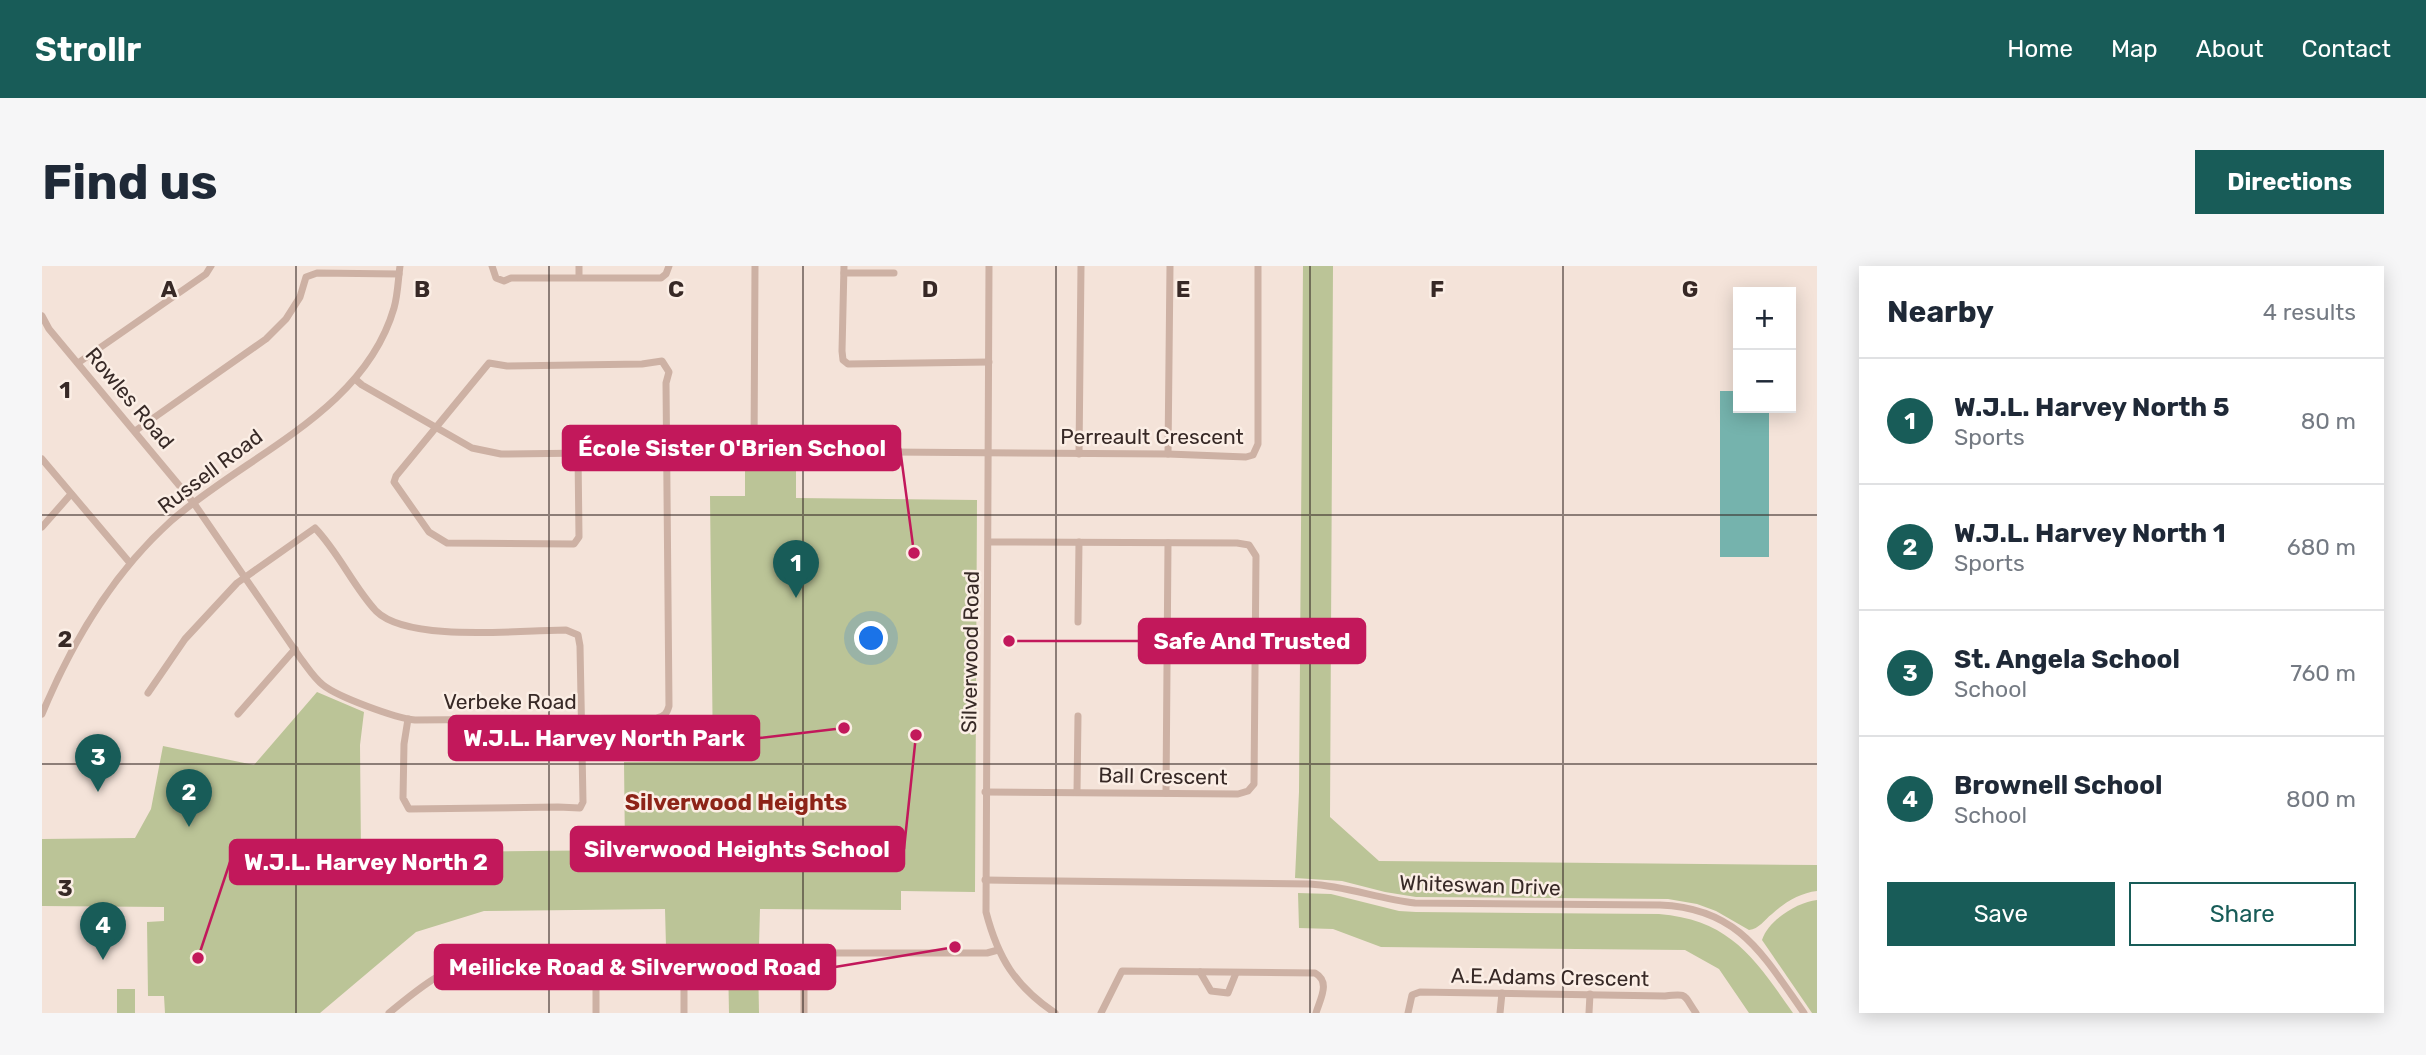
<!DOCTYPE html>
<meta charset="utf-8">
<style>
body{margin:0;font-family:Rubik,sans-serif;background:#f6f6f7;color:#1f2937}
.controls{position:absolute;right:21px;top:21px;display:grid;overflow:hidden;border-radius:0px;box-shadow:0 4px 18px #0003}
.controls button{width:63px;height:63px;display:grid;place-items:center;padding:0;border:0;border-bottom:2px solid #e0e1e3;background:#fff;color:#1f2937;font:35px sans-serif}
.you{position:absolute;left:830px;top:373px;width:24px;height:24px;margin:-18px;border:5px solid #fff;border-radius:50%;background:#1a73e8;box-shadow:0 0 0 10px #1a73e833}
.badge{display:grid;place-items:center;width:46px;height:46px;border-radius:50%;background:#185c58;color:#fff;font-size:23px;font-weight:700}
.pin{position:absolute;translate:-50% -58px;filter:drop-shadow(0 2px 4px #0008)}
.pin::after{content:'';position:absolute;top:37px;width:24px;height:21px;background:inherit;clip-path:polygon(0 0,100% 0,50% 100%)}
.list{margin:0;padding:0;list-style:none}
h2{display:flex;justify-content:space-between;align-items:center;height:91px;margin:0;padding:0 28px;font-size:30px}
h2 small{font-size:23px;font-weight:400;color:#747a83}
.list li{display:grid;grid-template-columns:46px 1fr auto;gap:21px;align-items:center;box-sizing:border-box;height:126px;padding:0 28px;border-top:2px solid #e0e1e3}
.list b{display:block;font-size:26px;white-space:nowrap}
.list p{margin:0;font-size:23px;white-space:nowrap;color:#747a83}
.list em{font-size:23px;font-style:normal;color:#747a83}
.actions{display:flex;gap:14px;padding:21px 28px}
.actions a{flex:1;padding:16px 0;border:2px solid #185c58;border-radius:0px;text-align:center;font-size:24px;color:#185c58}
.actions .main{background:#185c58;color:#fff}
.map{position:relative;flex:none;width:1775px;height:747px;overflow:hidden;border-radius:0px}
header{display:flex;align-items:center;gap:42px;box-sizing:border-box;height:98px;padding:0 35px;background:#185c58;color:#fff}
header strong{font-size:33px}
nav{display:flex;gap:38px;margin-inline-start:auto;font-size:24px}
.intro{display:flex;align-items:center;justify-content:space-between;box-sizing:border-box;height:168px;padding:0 42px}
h1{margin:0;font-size:49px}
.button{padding:18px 32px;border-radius:0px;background:#185c58;color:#fff;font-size:24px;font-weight:700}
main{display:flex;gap:42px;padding:0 42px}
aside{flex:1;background:#fff;border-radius:0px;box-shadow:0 4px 18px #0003}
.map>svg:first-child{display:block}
</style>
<header>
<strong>Strollr</strong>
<nav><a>Home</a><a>Map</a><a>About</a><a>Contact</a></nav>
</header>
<div class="intro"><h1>Find us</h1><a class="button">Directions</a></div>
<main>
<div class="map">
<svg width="1775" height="747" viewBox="0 0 1775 747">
<rect width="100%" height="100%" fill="#f4e3d9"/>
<g fill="#bbc497">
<path d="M1261,0H1291L1288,551L1337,595L1775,599V625C1758,627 1743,636 1730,648C1722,654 1717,663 1707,664L1674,645L1655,638L1626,633L1374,631L1343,626L1300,615L1253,612L1257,526Z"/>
<polygon points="703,194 754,194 754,232 935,234 933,626 859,625 859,644 718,643 717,679 624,680 623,643 442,645 374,666 278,747 123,747 122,730 106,730 105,656 122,655 122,641 0,640 0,573 93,572 109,543 121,480 212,499 275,426 322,446 318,479 319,587 583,584 582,496 671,495 668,230 703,230"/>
<path d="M1256,627L1289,628L1357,645L1374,646L1617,648C1689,654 1713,693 1751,747H1707L1677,703L1643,684L1339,681L1291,663L1257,662Z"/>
<path d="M1775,634V747H1770L1720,674C1726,654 1756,636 1775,634Z"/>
<polygon points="716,694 717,747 687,747 686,695"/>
<rect x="75" y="723" width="18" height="24"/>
</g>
<polygon fill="#75b3ad" points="1678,125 1696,125 1696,142 1727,142 1727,291 1678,291"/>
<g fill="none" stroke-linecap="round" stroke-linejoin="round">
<g stroke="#cdb1a4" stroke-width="7">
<polyline points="450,0 454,12 462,15 469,12 619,12 624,8 627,0"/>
<polyline points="537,0 537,11"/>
<polyline points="802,0 800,85 801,94 806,98 947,96"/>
<path d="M947,0L944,646C956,692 973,720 1013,747"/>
<polyline points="802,7 852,7"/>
<path d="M0,50L7,63L151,236L259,393C266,402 272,412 281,419C296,431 353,452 373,454L615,452C623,450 625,447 627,440L624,117L627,106L620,95L600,98L465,100L447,97L354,210L352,216L387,266L405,277L532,278L537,271L536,187"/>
<polyline points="36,97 164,8 169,0"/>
<polyline points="313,113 320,119 430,182 459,188 704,185 1126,188 1204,191 1211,189 1216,178 1216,0"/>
<polyline points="93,165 224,73 244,53 258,31 264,11 275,7 357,8"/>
<polyline points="712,185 713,0"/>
<polyline points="1037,188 1039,0"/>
<polyline points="1126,188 1128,0"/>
<polyline points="0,193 88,297"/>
<polyline points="0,261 29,228"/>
<polyline points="1036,356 1037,276"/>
<path d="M106,427L143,373L195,317L273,262C297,287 311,320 334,345C366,377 480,364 524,364L536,369L538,380L541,536L538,542L516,541L367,543L361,532L362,478L366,453"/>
<path d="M0,448C30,376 70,308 129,255C204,189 322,146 352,42C356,28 356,14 358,0"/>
<polyline points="196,448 253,383"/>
<polyline points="943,526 1196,528 1206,525 1212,518 1214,290 1207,279 1195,277 947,276"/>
<polyline points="1035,526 1036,450"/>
<polyline points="1124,527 1126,277"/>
<path d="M943,614L1268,618C1304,620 1337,633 1373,637L1618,639C1697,642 1721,689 1762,747"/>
<polyline points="762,687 762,747"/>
<polyline points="554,689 554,747"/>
<polyline points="1158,706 1169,725 1186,727 1194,707"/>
<path d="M347,747C383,717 404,700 452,690L762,687H945L956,684"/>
<polyline points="642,747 642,688"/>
<path d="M1059,747L1080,705L1273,707C1289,716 1278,733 1274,747"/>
<path d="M1366,747L1370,729L1378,726L1623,730C1647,727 1641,729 1654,747"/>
<polyline points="1458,747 1460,727"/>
<polyline points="1547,747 1548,728"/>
</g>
</g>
<path fill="none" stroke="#372926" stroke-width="2" stroke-opacity="0.55" d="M254,0V747M507,0V747M761,0V747M1014,0V747M1268,0V747M1521,0V747M0,249H1775M0,498H1775"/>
<g text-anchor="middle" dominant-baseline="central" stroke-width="5" stroke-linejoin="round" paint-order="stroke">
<g font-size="21" fill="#372926" stroke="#fbeee5">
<text transform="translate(88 132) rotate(50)">Rowles Road</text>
<text x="1110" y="170">Perreault Crescent</text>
<text transform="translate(168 205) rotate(-37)">Russell Road</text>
<text transform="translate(928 386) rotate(-89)">Silverwood Road</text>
<text x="468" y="435">Verbeke Road</text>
<text transform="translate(1121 510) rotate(1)">Ball Crescent</text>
<text transform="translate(1438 619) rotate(2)">Whiteswan Drive</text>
<text transform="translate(1508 711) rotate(1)">A.E.Adams Crescent</text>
</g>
<g font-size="23" font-weight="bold" fill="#8d2418" stroke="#fbeee5">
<text x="694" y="536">Silverwood Heights</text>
</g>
</g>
<g font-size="23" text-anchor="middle" font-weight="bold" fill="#372926" stroke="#fbeee5" stroke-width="5" stroke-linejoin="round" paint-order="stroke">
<text x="127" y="31">A</text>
<text x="380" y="31">B</text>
<text x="634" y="31">C</text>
<text x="888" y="31">D</text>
<text x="1141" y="31">E</text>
<text x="1395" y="31">F</text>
<text x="1648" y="31">G</text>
<text x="23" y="132">1</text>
<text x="23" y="381">2</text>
<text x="23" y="630">3</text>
</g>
<path fill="none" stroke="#c2185b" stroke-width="2.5" d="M872 287L858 182M967 375L1097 375M802 462L717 472M874 469L862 583M156 692L188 596M913 681L793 701"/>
<g fill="#c2185b" stroke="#fbeee5" stroke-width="2.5">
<circle cx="872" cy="287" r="7"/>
<circle cx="967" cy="375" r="7"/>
<circle cx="802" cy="462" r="7"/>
<circle cx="874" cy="469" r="7"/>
<circle cx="156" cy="692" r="7"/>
<circle cx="913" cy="681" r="7"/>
</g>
<g fill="#c2185b" stroke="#c2185b" stroke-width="2.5">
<rect x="521" y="160" width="337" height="44" rx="7"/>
<rect x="1097" y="353" width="226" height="44" rx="7"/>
<rect x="407" y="450" width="310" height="44" rx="7"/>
<rect x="529" y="561" width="333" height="44" rx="7"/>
<rect x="188" y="574" width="272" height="44" rx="7"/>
<rect x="393" y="679" width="400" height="44" rx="7"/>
</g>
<g font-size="23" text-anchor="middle" font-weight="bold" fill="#fff">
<text x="690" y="190">École Sister O'Brien School</text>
<text x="1210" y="383">Safe And Trusted</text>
<text x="562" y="480">W.J.L. Harvey North Park</text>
<text x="695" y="591">Silverwood Heights School</text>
<text x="324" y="604">W.J.L. Harvey North 2</text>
<text x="593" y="709">Meilicke Road &amp; Silverwood Road</text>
</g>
</svg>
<div class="controls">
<button>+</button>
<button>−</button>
</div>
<div class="you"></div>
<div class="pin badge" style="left:754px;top:332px">1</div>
<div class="pin badge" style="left:147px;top:561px">2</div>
<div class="pin badge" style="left:56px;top:526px">3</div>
<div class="pin badge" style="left:61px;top:694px">4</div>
</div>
<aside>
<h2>Nearby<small>4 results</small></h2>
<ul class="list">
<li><span class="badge">1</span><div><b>W.J.L. Harvey North 5</b><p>Sports</p></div><em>80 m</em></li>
<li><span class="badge">2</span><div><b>W.J.L. Harvey North 1</b><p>Sports</p></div><em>680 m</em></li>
<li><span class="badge">3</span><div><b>St. Angela School</b><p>School</p></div><em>760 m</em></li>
<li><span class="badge">4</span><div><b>Brownell School</b><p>School</p></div><em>800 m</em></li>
</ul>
<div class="actions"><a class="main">Save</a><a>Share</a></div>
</aside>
</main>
